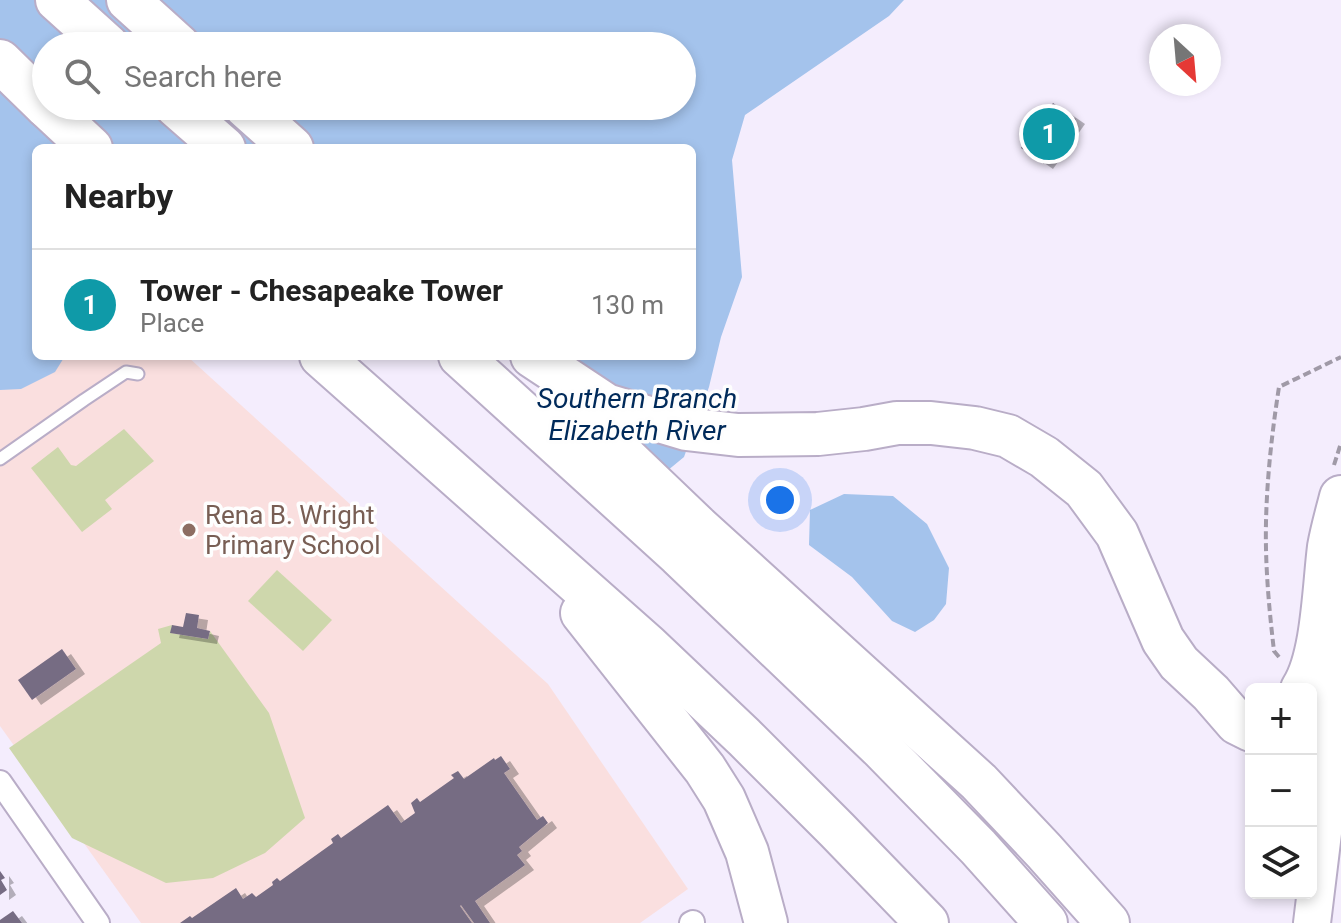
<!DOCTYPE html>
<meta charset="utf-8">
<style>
body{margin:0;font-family:Roboto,sans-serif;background:#f6f6f6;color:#222}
.controls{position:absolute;right:24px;bottom:24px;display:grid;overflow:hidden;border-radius:12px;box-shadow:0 4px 12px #0003}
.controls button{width:72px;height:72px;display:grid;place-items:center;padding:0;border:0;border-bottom:2px solid #e0e0e0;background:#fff;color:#222;font:40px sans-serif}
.compass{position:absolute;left:1149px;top:24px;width:72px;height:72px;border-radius:50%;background:#fff;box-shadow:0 4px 12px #0003;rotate:154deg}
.you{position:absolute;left:780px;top:500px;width:28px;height:28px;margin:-20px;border:6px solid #fff;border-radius:50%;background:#1a73e8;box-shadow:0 0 0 12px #1a73e833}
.badge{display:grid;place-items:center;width:52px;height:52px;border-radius:50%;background:#347c82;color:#fff;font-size:26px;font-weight:700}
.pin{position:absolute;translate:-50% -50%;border:4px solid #fff;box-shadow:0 2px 8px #0006}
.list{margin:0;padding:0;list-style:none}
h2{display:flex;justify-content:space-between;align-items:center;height:104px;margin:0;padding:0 32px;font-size:34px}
h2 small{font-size:26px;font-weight:400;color:#767676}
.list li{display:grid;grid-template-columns:52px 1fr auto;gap:24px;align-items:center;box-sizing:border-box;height:112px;padding:0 32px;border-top:2px solid #e0e0e0}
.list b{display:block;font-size:30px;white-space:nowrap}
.list p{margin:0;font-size:26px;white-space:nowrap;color:#767676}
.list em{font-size:26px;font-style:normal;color:#767676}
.icon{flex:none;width:44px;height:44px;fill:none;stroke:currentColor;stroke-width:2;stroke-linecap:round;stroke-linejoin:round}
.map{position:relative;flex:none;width:1341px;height:923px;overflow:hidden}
.search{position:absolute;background:#fff;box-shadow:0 4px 12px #0003;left:32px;top:32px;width:664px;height:88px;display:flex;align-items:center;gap:20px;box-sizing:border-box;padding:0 28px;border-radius:44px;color:#767676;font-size:30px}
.panel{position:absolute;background:#fff;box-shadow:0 4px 12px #0003;left:32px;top:144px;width:664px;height:216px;border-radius:12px}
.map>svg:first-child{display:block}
</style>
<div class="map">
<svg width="1341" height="923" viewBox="0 0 1341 923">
<defs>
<filter id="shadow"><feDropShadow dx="9" dy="5" stdDeviation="0" flood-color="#0004"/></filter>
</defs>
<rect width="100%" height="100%" fill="#f4edfd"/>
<polygon fill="#fadfdf" points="38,356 187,356 548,684 688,889 640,923 141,923 0,726 0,375"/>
<g fill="#ced7ac">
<polygon points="124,429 154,461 105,500 112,509 82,532 31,468 58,447 71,465 76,466"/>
<polygon points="277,570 332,620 303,651 248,601"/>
<polygon points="172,625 171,633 208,639 210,631 269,713 305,818 265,853 213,878 166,883 72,838 9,748 161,643 158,629"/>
</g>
<g fill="#a4c3ec" fill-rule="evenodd">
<path d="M0,0H904L889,16L745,115L732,160L742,277L721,337L709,387L684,457L633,499L566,356H692V148H36V356H65L55,372L21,389L0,390ZM46,46H682V106H46Z"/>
<polygon points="844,494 893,496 927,524 949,568 946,604 934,620 915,632 892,621 852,577 809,545 810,510"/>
</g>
<g fill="#766c83" filter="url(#shadow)">
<polygon points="1053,103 1076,119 1044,164 1021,148"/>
<polygon points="186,613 199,615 197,628 210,631 208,639 170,633 172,625 183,627"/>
<polygon points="62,649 76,669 32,700 18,680"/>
<polygon points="501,756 510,769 504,773 537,820 543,816 548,823 519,847 522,851 517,855 525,865 475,901 490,923 474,923 461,905 460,906 472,923 180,923 190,916 192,918 236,888 243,899 252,893 256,897 273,885 272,882 277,878 280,881 333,843 331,839 338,834 341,838 388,805 401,823 415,813 411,803 417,798 420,802 454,778 451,775 458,771 464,779 494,758 495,760"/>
<polygon points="0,871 5,878 1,880 7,890 0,895"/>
<polygon points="13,911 22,923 0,923 0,920"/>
</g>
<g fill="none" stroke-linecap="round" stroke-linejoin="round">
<g stroke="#b9adc7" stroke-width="15">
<polyline id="service" points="0,459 84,400 126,372 138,374"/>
</g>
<g stroke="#b9adc7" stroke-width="26">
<g id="minor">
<polyline points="0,782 98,923"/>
<polyline points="691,923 693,922"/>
</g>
</g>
<g stroke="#b9adc7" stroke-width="40">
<polyline id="primary" points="1312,923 1327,800 1338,615"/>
</g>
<g stroke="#b9adc7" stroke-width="46">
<g id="motorway">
<polyline points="57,0 108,46"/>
<polyline points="128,0 179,46"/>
<polyline points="0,61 46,106"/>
<polyline points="46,106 91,148"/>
<polyline points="176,106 224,148"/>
<polyline points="245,106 292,148"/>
<polyline points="321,356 648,646 744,737 837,830 927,923"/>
<polyline points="460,356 679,555 880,747 978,847 1046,923"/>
<polyline points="532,356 606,405 686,429 738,435 818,434 864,429 897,423 931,423 975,428 1008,436 1044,457 1084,489 1117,534 1163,640 1179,663 1211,693 1237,723 1251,730"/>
<polyline points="560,395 698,527 979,782 1044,851 1108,923"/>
<polyline points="582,613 705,769 724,799 747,852 766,923"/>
<path d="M1302,689C1323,657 1324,586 1329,547C1332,530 1337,513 1341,497"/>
<polyline points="1311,751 1329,754"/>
</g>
</g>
<g stroke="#a09aa7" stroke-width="4" stroke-dasharray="8 4" stroke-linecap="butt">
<polyline points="1334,465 1341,443"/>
<path d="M1279,657L1274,651C1269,608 1265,565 1266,522C1267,477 1272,432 1279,387L1341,357"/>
</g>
<use href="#service" stroke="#fff" stroke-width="11"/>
<use href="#minor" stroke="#fff" stroke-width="22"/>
<use href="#primary" stroke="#fff" stroke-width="36"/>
<use href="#motorway" stroke="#fff" stroke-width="42"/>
</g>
<circle fill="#8d6e63" stroke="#fefefe" stroke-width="3" cx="189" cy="530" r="8"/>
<g text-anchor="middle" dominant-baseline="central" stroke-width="7" stroke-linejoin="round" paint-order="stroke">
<g font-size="26" fill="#785e54" stroke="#fefefe" text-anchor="start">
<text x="205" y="515">Rena B. Wright<tspan x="205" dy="30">Primary School</tspan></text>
</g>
<g font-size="28" font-style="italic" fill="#002a5a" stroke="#fefefe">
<text x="637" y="398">Southern Branch<tspan x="637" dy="32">Elizabeth River</tspan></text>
</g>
</g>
</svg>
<div class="controls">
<button>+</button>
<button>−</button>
<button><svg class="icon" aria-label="layers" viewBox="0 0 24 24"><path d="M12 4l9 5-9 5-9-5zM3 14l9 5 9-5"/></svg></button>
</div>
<svg class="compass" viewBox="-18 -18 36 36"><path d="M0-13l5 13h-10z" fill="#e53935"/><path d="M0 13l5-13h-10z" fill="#767676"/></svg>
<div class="you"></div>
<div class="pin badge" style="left:1049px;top:134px;background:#0f9aa8">1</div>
<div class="search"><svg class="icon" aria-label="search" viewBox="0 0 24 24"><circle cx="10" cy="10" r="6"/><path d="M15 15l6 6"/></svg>Search here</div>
<section class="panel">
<h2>Nearby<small></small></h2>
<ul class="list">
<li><span class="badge" style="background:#0f9aa8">1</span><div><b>Tower - Chesapeake Tower</b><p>Place</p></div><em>130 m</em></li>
</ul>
</section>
</div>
